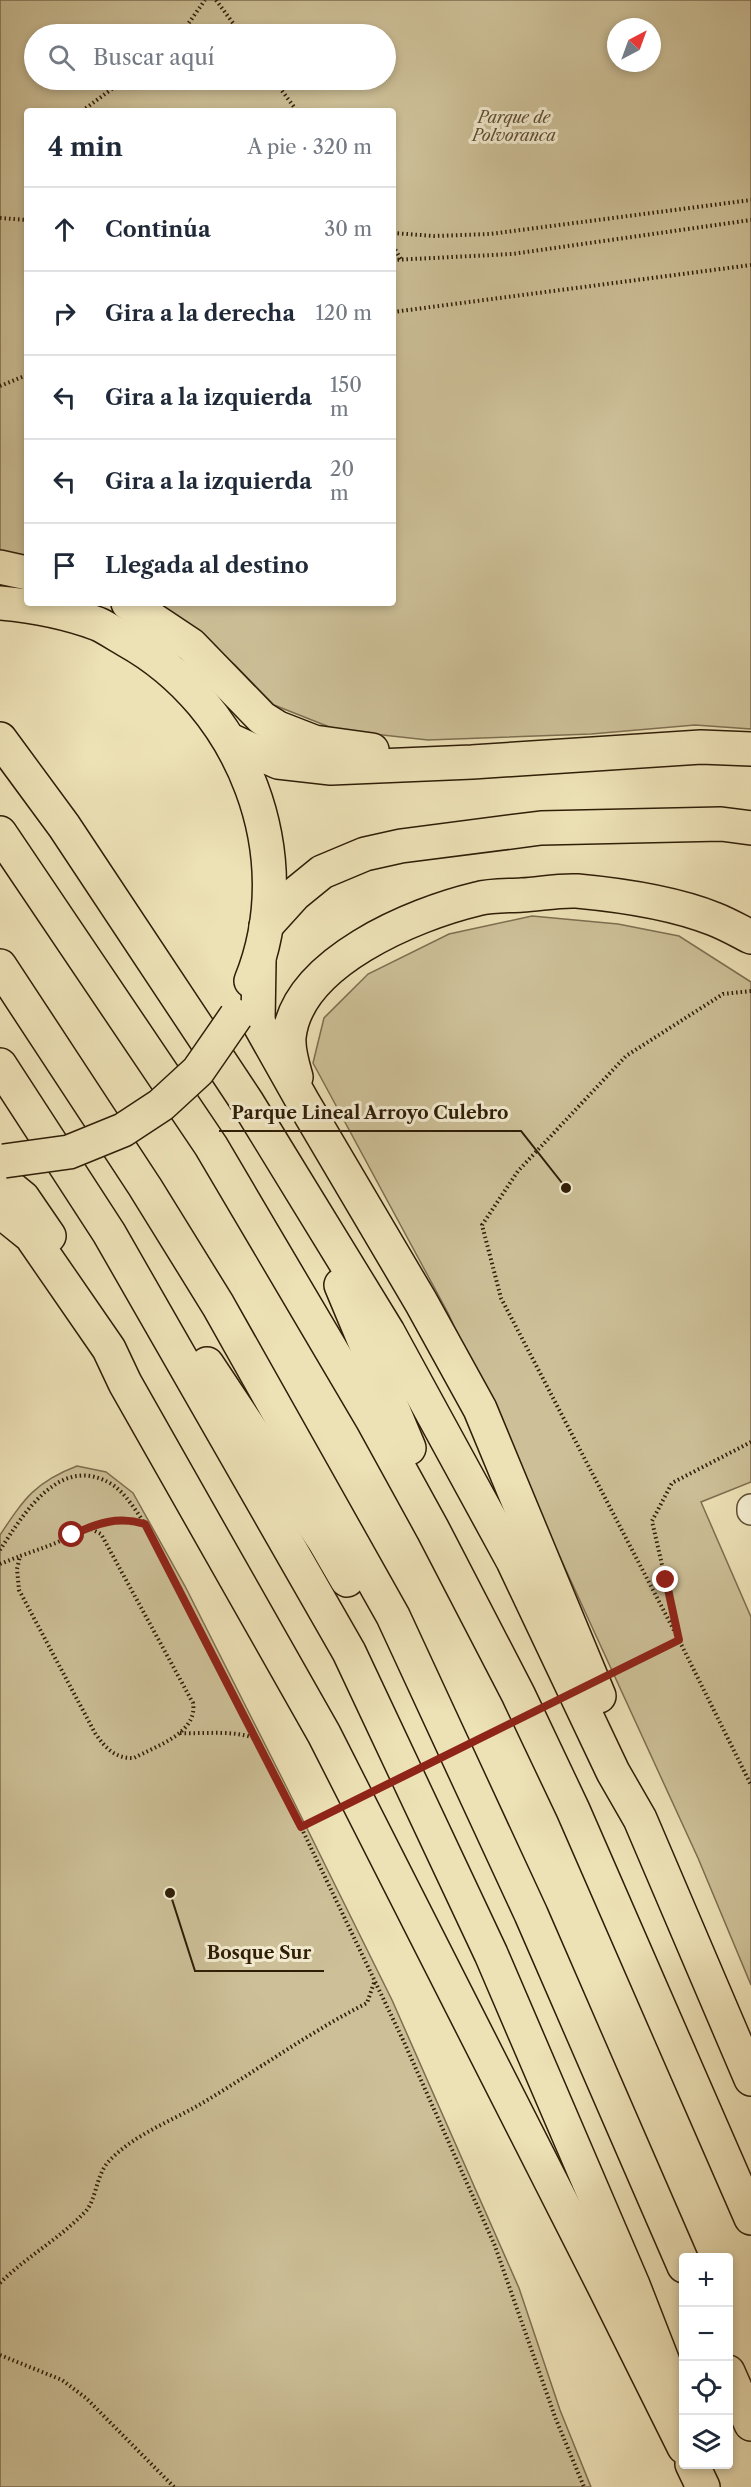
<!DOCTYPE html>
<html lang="es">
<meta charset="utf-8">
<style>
body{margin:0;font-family:"Libre Caslon Text",serif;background:#f6f6f7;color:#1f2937}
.controls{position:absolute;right:18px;bottom:18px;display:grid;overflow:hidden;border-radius:6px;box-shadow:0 3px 9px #0003}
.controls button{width:54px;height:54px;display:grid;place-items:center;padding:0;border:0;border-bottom:2px solid #e0e1e3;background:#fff;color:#1f2937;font:30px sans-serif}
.compass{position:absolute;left:607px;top:18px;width:54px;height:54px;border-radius:50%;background:#fff;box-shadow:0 3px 9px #0003;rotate:41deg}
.stop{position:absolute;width:18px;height:18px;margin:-14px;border:4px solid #8f2418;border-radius:50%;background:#fff}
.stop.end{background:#8f2418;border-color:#fff;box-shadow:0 2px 6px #0008}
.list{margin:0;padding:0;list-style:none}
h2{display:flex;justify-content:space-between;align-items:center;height:78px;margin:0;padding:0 24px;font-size:26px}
h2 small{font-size:20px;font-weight:400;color:#747a83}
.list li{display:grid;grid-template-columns:39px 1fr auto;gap:18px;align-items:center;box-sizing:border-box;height:84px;padding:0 24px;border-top:2px solid #e0e1e3}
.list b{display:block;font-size:22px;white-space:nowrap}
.list em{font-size:20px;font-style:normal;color:#747a83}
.icon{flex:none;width:33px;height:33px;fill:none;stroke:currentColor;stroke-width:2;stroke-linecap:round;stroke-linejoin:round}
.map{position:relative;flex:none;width:751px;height:2487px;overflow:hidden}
.search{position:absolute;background:#fff;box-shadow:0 3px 9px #0003;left:24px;top:24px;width:372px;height:66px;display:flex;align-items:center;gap:15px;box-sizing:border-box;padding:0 21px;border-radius:33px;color:#747a83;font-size:22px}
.panel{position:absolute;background:#fff;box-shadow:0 3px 9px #0003;left:24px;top:108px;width:372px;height:498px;border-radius:6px}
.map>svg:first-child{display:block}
</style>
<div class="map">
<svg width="751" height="2487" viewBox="0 0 751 2487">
<rect width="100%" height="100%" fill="#ede1b6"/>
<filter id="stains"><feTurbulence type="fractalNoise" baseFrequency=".00333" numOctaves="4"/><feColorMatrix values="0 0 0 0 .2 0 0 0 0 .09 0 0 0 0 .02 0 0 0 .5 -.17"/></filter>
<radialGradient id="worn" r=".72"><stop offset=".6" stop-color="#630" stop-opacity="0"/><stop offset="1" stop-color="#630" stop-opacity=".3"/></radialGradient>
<g fill="#cdc098" stroke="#7e6e50" stroke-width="1.5" fill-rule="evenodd">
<path d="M0,0H751V729L695,725L591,734L428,740L337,730L274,705L235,665L179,617L156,603H393V111H27V556L0,551ZM616,27H652V63H616ZM34,34H386V80H34Z"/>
<polygon points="532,916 618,924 679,936 751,982 751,1482 701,1502 751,1617 751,1985 698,1858 448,1313 313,1063 324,1018 368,974 449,934"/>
<path d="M77,1466L106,1472L133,1493L186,1588L286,1786L392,2000L519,2288L560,2410L591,2487H0V1535C24,1499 35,1482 77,1466Z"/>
</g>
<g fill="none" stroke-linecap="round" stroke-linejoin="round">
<g stroke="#5e4e33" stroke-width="30">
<polyline id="minor" points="751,1508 751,1511"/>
</g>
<g stroke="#2f1d07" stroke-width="36">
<g id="highway">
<polyline points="0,567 27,573"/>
<path d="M0,603C34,606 66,612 98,624C107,628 117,635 126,640C243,705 302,855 251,981"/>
<polyline points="128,603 191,645 262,718 278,728 314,742 372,750"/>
<polyline points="0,739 64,826 247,1102 388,1332 513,1561 613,1772 640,1819 751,2079"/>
<polyline points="230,740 278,762 331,768 472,762 701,747 751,749"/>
<polyline points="0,833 211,1146 372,1419 433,1530 518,1694 573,1810 751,2218"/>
<polyline points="266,926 295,894 322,872 365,854 401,846 541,828 721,824 751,828"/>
<polyline points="259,962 258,1022 303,1102 421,1302 480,1409 599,1696"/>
<polyline points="0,966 145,1187 218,1305 393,1616 531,1914 684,2266"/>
<polyline points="0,1065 109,1233 349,1652 491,1954 633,2285 684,2416"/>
<path d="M296,1077C292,1063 288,1051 289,1037C297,962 414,914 477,899C491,895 508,896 522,895C540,894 559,890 577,891C620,895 674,903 714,919C727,924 739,931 751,937"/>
<polyline points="0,1179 23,1198 49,1236"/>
<polyline points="0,1211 31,1236 109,1349 125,1383 324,1734 606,2290 684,2447"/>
<polyline points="341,1285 409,1448"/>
<polyline points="207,1364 325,1542 347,1580"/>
<polyline points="728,2372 751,2424"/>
<polyline points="692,2464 703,2487"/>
</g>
</g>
<g stroke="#2f1d07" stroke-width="4" stroke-dasharray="1.5 3" stroke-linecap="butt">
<polyline points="216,0 241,34"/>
<polyline points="181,34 205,0"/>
<polyline points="274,80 297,111"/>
<polyline points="82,111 124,80"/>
<polyline points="0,218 27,220"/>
<polyline points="393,233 434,236 490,234 751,200"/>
<polyline points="393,246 402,261"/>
<polyline points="393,260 512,254 751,220"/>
<polyline points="393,312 751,265"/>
<polyline points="0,386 27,375"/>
<polyline points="751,991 723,994 626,1056 518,1171 482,1225 501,1298 679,1640 751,1785"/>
<path d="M87,1527L101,1534L193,1703C198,1733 156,1746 134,1758C116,1759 105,1748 95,1733L19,1590L17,1569L20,1556C34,1551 47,1547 60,1541C89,1527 112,1515 145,1524"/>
<path d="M0,1550C24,1513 61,1452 113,1485C126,1494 136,1511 145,1524L301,1827L404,2042L495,2246L555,2417L584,2487"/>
<polyline points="0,1564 20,1556"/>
<polyline points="678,1635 652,1521 672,1483 751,1442"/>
<path d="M180,1733C206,1734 231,1730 255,1738"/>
<path d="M0,2283C26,2257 59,2239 84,2213C97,2201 95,2175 110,2160C134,2135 169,2122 199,2105C255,2072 308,2033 367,2003L375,1980"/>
<polyline points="0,2355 62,2380 86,2398 174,2487"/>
</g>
<use href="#minor" stroke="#f3ecd0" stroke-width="27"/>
<use href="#highway" stroke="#ede1b6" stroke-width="33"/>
<g stroke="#2f1d07" stroke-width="36" stroke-linecap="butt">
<polyline id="highway-bridge" points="4,1161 69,1152 123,1130 161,1105 198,1071 236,1016"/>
</g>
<polyline stroke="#2f1d07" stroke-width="4" stroke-dasharray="1.5 3" stroke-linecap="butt" points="301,1827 679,1640"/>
<use href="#highway-bridge" stroke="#ede1b6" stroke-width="33"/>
</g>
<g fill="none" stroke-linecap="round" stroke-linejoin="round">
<path stroke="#8f2418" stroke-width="8" d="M72,1535C97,1523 118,1516 145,1524L301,1827L679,1640L666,1580"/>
</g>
<g text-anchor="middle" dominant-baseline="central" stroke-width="6" stroke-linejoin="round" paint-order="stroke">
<g font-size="16" font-style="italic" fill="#5e4e32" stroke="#f3ecd0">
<text x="514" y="117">Parque de<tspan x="514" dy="18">Polvoranca</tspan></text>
</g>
</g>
<path fill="none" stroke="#2f1d07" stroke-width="2" d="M566 1188L521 1131H219M170 1893L195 1971H324"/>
<g fill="#2f1d07" stroke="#f3ecd0" stroke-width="2">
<circle cx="566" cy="1188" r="6"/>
<circle cx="170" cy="1893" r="6"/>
</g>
<g font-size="18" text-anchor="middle" font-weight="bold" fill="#2f1d07" stroke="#f3ecd0" stroke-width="6" stroke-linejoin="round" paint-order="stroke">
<text x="370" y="1119">Parque Lineal Arroyo Culebro</text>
<text x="259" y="1959">Bosque Sur</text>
</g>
<rect width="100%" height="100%" filter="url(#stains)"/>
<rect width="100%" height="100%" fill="url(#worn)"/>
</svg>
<div class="controls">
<button>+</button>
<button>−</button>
<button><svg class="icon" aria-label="locate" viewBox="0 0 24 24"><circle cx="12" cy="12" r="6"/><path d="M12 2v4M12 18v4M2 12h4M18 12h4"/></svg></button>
<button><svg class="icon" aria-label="layers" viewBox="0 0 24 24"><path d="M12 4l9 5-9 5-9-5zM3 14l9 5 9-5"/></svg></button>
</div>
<svg class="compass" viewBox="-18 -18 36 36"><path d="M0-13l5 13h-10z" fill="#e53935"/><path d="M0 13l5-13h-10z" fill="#747a83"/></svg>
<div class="stop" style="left:72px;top:1535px"></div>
<div class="stop end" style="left:666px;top:1580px"></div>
<div class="search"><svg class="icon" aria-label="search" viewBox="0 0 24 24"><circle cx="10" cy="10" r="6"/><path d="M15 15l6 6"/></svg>Buscar aquí</div>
<section class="panel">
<h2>4 min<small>A pie · 320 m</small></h2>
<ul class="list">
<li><svg class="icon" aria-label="ahead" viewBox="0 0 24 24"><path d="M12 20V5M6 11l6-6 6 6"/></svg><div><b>Continúa</b></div><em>30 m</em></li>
<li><svg class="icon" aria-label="right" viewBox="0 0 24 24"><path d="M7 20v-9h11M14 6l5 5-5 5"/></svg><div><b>Gira a la derecha</b></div><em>120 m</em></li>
<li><svg class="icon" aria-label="left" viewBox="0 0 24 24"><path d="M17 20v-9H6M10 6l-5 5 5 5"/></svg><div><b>Gira a la izquierda</b></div><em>150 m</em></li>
<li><svg class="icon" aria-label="left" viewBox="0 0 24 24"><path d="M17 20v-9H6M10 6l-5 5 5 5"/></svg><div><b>Gira a la izquierda</b></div><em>20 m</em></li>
<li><svg class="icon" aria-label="arrive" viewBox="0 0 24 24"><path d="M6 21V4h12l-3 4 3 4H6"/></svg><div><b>Llegada al destino</b></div></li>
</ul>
</section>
</div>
